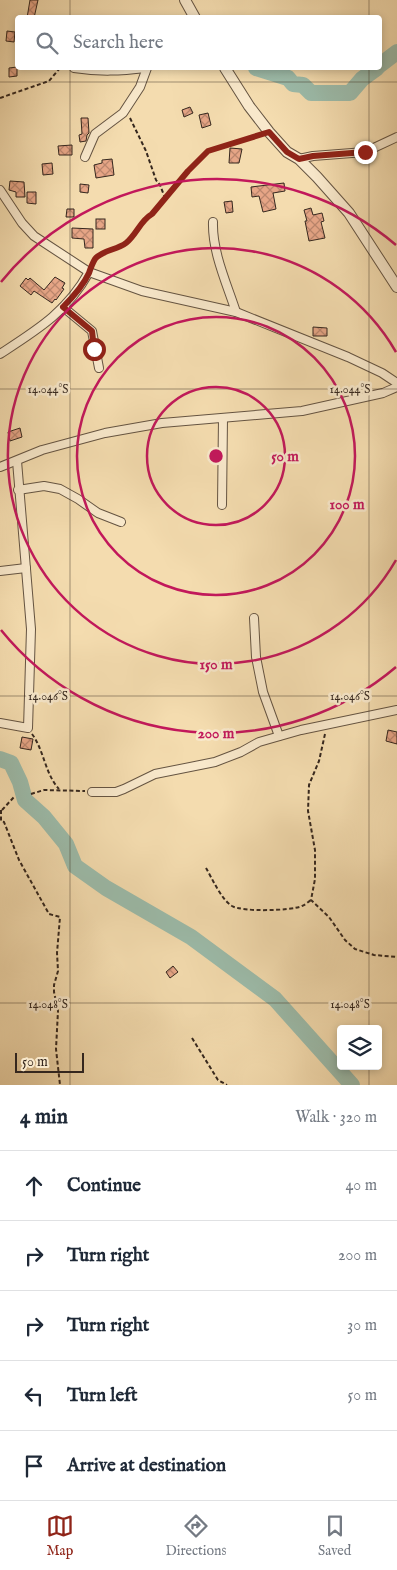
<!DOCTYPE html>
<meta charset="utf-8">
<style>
body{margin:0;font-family:"IM FELL English",serif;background:#f2f2f3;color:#1f2937}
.controls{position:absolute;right:15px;bottom:15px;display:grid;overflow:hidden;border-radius:5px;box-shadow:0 2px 8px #0003}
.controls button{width:45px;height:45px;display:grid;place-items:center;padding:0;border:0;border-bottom:1px solid #e0e1e3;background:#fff;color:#1f2937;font:25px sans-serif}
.scale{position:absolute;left:15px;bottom:12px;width:69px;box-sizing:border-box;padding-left:5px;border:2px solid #35271e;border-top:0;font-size:14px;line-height:18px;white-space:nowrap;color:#35271e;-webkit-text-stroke:4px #f8e8cb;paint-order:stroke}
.stop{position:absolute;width:15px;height:15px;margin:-11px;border:4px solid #8f2418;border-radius:50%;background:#fff}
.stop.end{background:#8f2418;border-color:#fff;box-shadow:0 1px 5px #0008}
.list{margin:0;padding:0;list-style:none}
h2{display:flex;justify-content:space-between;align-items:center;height:65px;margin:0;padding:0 20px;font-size:21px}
h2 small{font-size:16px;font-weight:400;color:#747a83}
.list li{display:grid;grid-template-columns:32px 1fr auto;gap:15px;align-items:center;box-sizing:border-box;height:70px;padding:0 20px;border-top:1px solid #e0e1e3}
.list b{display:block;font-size:19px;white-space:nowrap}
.list em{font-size:16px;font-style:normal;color:#747a83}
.icon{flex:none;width:28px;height:28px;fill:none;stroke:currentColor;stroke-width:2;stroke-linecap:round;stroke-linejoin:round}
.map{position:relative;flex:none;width:397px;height:1085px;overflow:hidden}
.search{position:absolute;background:#fff;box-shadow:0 2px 8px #0003;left:15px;right:15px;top:15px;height:55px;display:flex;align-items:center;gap:12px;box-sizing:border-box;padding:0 18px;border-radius:5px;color:#747a83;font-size:19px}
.sheet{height:415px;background:#fff}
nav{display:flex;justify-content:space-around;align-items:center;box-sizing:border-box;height:70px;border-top:1px solid #e0e1e3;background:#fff;font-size:14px;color:#747a83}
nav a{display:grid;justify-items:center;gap:2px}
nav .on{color:#8f2418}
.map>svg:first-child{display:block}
</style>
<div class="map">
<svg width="397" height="1085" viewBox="0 0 397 1085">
<defs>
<pattern id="building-cross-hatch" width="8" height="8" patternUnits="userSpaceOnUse" patternTransform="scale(1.25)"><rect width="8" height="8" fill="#e6a586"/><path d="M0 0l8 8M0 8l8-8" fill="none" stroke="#bb866d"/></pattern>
</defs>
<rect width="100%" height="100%" fill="#f4dcaf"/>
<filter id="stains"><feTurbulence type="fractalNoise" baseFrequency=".004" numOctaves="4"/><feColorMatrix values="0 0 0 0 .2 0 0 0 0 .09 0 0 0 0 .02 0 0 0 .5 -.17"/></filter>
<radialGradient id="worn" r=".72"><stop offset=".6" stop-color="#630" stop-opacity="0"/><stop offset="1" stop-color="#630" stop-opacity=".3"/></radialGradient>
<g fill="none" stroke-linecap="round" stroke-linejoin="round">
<g stroke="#9cbcab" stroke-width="16">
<polyline points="380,65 397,52"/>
<polyline points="256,68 288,78 293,84 303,85 311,93 350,93 362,79 377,68"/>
<polyline points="0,759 11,763 20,782 25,800 44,817 66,844 75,866 106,888 191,937 275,999 352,1085"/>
</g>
</g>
<g fill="url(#building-cross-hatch)" stroke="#35271e">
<polygon points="30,0 38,0 34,18 27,18"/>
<polygon points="7,31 15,32 14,42 6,41"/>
<polygon points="17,67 17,76 9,77 9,68"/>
<polygon points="190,107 193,113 184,117 182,110"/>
<polygon points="208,113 211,125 202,128 199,115"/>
<polygon points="81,118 88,118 89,133 87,135 86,141 80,142 79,135 82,134"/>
<polygon points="72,145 72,155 59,155 58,146"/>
<polygon points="230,148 242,149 239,163 229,163"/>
<polygon points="112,159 114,175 96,178 94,165 102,163 102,160"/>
<polygon points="52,163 53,174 43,175 42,164"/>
<polygon points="10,181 24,182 25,197 16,197 16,192 9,190"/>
<polygon points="284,183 285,191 273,193 276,209 263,212 259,196 252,197 251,187"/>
<polygon points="80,184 89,185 88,193 80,192"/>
<polygon points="27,192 36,192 36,204 27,203"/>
<polygon points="232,201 233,212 226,213 224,202"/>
<polygon points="311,208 313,215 322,213 324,221 321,222 325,238 309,241 305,221 307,221 304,210"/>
<polygon points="67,209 74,209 74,217 66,217"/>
<rect x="96" y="219" width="9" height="10"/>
<polygon points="72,228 93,229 93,248 85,248 84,239 72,238"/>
<polygon points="55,277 65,283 62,288 64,289 56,300 55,299 52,303 34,291 31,295 20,286 26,278 28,280 30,278 44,290"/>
<polygon points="313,327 327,328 327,336 313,336"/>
<polygon points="20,428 22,437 10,441 8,432"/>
<polygon points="388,730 397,732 397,744 386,741"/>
<polygon points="22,737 33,739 31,750 20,748"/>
<polygon points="173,966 178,972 170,978 166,972"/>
</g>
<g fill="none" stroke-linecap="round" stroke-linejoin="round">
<g stroke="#655442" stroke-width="10">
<g id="minor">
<path d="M74,68C100,72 120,71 146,68"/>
<polyline points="85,157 95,134 123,113 140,87 147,68"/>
<polyline points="299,159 313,156 365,152 397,137"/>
<polyline points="0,190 22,223 34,236 89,272 142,291 236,312 348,357 382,373 397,383"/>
<path d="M213,222C212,252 227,284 236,312"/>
<polyline points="63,307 92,331 99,368"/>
<path d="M0,354C37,330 67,312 89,272"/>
<polyline points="0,467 42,450 105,433 162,423 302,411 383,393 397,387"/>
<polyline points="18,490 44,486 60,489 78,499 98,513 121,522"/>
<polyline points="222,505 223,418"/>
<polyline points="0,571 26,568"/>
<polyline points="254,618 256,657 263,692 279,736"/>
<polyline points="0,723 28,728 31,629 17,461"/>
<polyline points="92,792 116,792 124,789 155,774 215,762 241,752 259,742 301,730 397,710"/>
</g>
</g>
<g stroke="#655442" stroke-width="12">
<g id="tertiary">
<polyline points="185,0 195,18"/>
<polyline points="225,68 249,106 269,132 287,152 299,159 317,177 349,213 397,287"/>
</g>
</g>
<g stroke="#35271e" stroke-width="2" stroke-dasharray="4 2.5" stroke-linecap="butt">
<polyline points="0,98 49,81 60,68"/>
<polyline points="130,118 146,151 156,180 160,185 165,198"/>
<path d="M91,265C100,251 111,252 125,243C136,236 139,221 152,214L188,171L208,151L259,135"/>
<path d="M32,734C44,750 45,774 59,789"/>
<polyline points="325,734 319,761 309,785 308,811 315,850 315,879 311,900 329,917 345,940 355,949 374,955 397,957"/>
<polyline points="31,794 44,790 85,791"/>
<polyline points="1,810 1,821 4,822 19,860 49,914 60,917 57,953 58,971 54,985 54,992 58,1011 56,1049 60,1085"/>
<polyline points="2,810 14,797"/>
<path d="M206,868C213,880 221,899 232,906C242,912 291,911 302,906C305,905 308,902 311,900"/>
<polyline points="192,1038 218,1080 227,1085"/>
</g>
<use href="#minor" stroke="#f8e8cb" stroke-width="8"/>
<use href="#tertiary" stroke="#f8e8cb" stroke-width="10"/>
</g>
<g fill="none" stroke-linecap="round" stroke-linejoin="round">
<path stroke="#8f2418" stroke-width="6" d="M94,349L92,331L63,307C73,297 83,286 89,273C91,267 92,264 95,259C102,250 117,250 126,243C137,234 140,221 152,214L188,171L208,151L269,132L287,152L299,159L313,156L365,152"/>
</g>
<path fill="none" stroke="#35271e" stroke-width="1" stroke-opacity="0.45" d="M70,0V18M369,0V18M70,68V1085M369,68V1029M0,82H397M0,389H397M0,696H397M0,1003H397M369,1066V1085"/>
<g fill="none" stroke="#c2185b" stroke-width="2.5">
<circle cx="216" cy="456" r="69"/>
<circle cx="216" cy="456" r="139"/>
<path d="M396 560A208 208 0 1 1 396 352"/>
<path d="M396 667A277 277 0 0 1 1 630M1 282A277 277 0 0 1 396 245"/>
</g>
<g font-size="12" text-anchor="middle" fill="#35271e" stroke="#f8e8cb" stroke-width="5" stroke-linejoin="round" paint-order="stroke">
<text x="48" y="393">14.044°S</text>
<text x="350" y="393">14.044°S</text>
<text x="48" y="700">14.046°S</text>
<text x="350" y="700">14.046°S</text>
<text x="48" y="1008">14.048°S</text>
<text x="350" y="1008">14.048°S</text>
</g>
<circle cx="216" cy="456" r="8" fill="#c2185b" stroke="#f8e8cb" stroke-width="2.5"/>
<g font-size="15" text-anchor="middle" font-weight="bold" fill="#c2185b" stroke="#f8e8cb" stroke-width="5" stroke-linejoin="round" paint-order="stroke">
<text x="285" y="461">50 m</text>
<text x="347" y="509">100 m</text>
<text x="216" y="669">150 m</text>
<text x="216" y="738">200 m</text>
</g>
<rect width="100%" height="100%" filter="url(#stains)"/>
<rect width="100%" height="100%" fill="url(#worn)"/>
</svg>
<div class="controls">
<button><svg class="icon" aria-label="layers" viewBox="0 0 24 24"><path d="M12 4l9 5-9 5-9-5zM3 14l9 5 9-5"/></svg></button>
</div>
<div class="scale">50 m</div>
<div class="stop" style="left:94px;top:349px"></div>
<div class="stop end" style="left:365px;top:152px"></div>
<div class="search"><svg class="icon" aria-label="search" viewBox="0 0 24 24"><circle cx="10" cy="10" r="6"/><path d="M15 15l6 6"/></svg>Search here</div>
</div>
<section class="sheet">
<h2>4 min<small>Walk · 320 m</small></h2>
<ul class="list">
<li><svg class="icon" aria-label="ahead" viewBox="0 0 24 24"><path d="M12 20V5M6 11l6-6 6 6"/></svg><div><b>Continue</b></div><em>40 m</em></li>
<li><svg class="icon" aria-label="right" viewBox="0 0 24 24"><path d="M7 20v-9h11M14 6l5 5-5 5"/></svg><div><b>Turn right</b></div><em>200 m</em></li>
<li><svg class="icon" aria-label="right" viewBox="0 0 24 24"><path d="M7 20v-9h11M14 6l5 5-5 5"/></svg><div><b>Turn right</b></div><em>30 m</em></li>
<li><svg class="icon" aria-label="left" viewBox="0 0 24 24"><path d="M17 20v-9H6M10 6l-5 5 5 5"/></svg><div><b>Turn left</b></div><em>50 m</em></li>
<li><svg class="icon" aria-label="arrive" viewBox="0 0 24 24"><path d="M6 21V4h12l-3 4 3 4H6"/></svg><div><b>Arrive at destination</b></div></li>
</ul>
</section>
<nav>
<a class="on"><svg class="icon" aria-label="map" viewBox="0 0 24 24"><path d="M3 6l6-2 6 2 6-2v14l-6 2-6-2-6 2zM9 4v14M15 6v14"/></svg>Map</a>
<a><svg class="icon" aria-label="directions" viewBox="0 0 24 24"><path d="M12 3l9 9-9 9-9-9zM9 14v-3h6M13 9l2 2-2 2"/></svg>Directions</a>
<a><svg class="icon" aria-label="saved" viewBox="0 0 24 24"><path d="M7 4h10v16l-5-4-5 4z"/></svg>Saved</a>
</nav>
